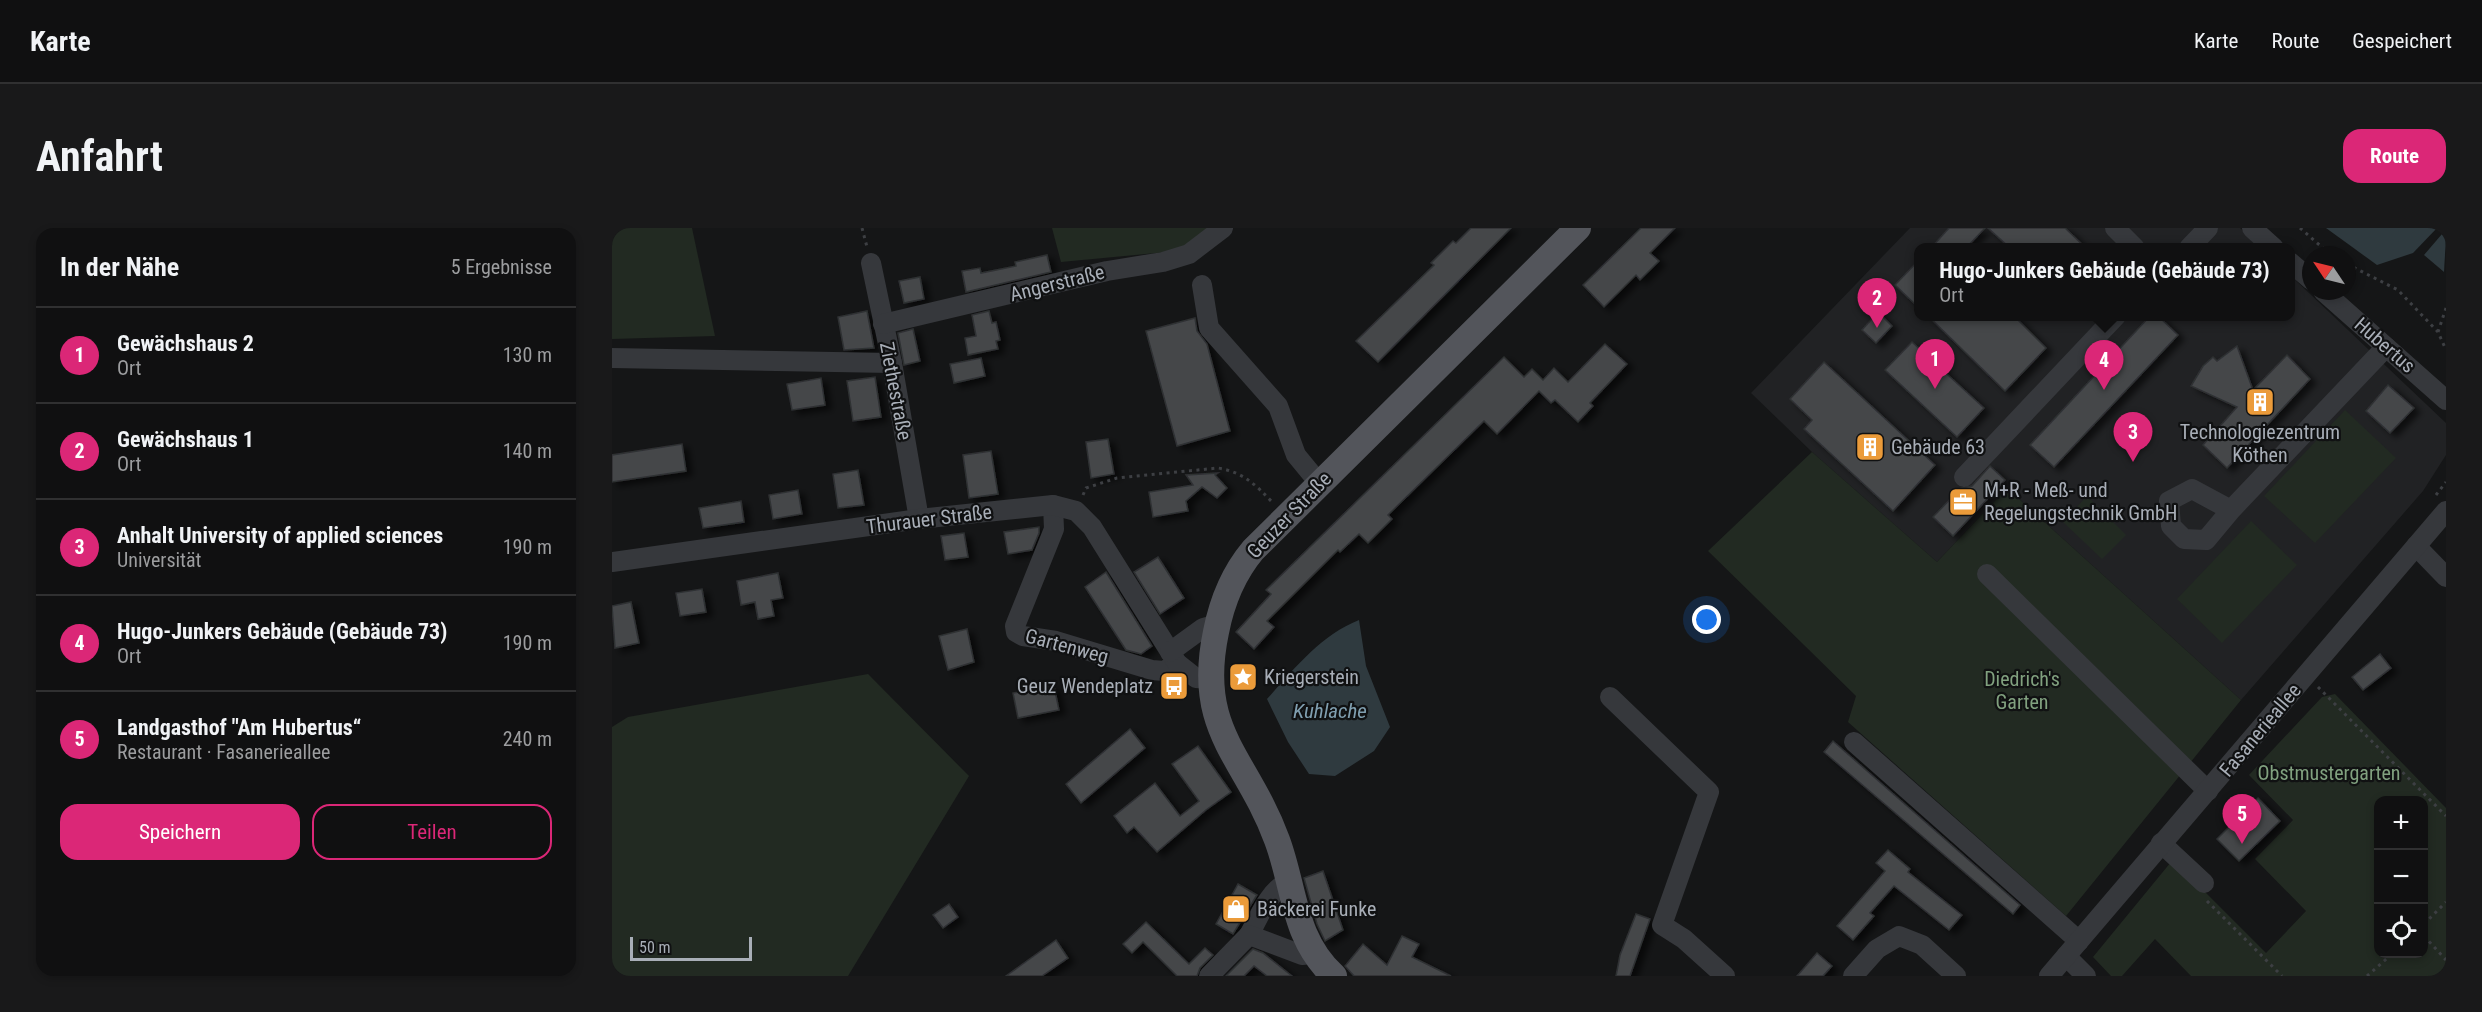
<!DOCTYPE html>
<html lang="de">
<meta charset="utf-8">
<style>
body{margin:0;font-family:"Roboto Condensed",sans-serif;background:#19191a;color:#f1f3f6}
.controls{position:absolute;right:18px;bottom:18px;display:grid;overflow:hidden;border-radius:12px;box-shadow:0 3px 9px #0003}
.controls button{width:54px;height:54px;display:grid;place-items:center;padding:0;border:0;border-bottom:2px solid #303031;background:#101011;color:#f1f3f6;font:30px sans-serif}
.compass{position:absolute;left:1690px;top:18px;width:54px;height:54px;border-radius:50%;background:#101011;box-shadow:0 3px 9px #0003;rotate:305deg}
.scale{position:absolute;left:18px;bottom:15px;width:122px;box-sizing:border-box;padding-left:6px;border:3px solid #a8aeb7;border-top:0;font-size:16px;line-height:21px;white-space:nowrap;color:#a8aeb7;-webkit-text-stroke:4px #101112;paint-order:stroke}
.you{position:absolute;left:1095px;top:392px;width:21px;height:21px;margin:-15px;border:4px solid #fff;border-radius:50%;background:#1a73e8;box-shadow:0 0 0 9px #1a73e833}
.badge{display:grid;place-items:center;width:39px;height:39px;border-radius:50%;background:#db2777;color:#fff;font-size:20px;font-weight:700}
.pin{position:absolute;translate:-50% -50px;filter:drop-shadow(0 2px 3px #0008)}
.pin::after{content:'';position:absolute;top:32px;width:21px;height:18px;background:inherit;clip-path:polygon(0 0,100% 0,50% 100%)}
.popup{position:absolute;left:1302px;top:15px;width:381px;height:78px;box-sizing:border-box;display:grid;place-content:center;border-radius:12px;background:#101011;filter:drop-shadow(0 2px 4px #0005);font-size:20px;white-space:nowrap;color:#9c9d9f}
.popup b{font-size:22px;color:#f1f3f6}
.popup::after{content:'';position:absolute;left:50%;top:100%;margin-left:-12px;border:12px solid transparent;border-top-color:#101011}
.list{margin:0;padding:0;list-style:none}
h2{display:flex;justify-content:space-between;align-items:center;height:78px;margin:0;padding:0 24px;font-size:26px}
h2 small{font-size:20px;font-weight:400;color:#9c9d9f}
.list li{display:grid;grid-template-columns:39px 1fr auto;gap:18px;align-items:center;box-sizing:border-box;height:96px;padding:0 24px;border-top:2px solid #303031}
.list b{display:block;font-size:22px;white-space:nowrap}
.list p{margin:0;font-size:20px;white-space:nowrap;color:#9c9d9f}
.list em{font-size:20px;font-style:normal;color:#9c9d9f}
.actions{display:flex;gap:12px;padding:18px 24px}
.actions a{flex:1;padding:14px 0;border:2px solid #db2777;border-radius:18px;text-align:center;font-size:21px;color:#db2777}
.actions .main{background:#db2777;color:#fff}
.icon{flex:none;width:33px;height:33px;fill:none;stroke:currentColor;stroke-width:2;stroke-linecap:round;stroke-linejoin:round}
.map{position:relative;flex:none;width:1834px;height:748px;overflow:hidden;border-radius:18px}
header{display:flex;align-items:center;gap:36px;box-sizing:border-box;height:84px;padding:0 30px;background:#101011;border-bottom:2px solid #303031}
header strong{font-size:28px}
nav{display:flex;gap:33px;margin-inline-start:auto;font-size:21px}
.intro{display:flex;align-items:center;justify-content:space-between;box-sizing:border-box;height:144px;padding:0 36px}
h1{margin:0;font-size:42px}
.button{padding:15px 27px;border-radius:18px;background:#db2777;color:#fff;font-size:21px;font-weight:700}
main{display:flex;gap:36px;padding:0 36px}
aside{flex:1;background:#101011;border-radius:18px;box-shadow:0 3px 9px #0003}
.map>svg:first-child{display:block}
</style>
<header>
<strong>Karte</strong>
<nav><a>Karte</a><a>Route</a><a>Gespeichert</a></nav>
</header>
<div class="intro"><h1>Anfahrt</h1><a class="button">Route</a></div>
<main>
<aside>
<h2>In der Nähe<small>5 Ergebnisse</small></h2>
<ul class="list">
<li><span class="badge">1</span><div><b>Gewächshaus 2</b><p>Ort</p></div><em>130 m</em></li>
<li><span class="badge">2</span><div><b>Gewächshaus 1</b><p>Ort</p></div><em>140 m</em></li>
<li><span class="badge">3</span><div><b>Anhalt University of applied sciences</b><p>Universität</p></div><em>190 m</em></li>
<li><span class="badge">4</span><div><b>Hugo-Junkers Gebäude (Gebäude 73)</b><p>Ort</p></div><em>190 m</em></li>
<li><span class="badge">5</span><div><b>Landgasthof &quot;Am Hubertus“</b><p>Restaurant · Fasanerieallee</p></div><em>240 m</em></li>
</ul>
<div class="actions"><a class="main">Speichern</a><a>Teilen</a></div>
</aside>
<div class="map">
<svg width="1834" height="748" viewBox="0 0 1834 748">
<defs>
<filter id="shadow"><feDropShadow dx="6" dy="4" stdDeviation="3" flood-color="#0009"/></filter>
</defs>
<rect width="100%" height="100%" fill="#151617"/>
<polygon fill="#212224" points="1298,0 1628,0 1649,19 1306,20 1306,88 1678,88 1678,47 1834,195 1834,227 1811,263 1629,472 1395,260 1325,334 1200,224 1139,165"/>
<g fill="#222a22" fill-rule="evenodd">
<polygon points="0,0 80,0 103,108 0,111"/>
<polygon points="440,0 600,0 576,22 449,34"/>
<polygon points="1733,182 1784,230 1703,315 1652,268"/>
<polygon points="1200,224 1325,334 1395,260 1629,472 1454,688 1236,494 1244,468 1096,323"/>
<polygon points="1475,268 1514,307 1490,331 1451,294"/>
<polygon points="1639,293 1685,337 1610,415 1565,371"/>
<polygon points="256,446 357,548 236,748 0,748 0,499 16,489"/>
<path d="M1723,466L1834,580V748H1579L1543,711L1510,748H1499L1481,729L1559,634L1582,653L1654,725L1694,683L1643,631L1681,592L1637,547L1710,469ZM1766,572H1812V726H1766Z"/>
</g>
<g fill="#2f3a3f">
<polygon points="1714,0 1825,0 1801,25 1765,37"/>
<polygon points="1830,6 1834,9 1832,44 1812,27"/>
<path d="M747,392L754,438L778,499L762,523L723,548L697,546L676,514L655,471C682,441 709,407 747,392Z"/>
</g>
<g fill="#44464a" stroke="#2f3033" stroke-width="1.5" filter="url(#shadow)">
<polygon points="859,0 899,0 766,134 744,113 822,37 819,35 841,13 844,15"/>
<polygon points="1029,0 1063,0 1038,25 1047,33 1028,52 1024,47 992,79 971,57"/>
<polygon points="1337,0 1373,0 1354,20 1319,20"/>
<polygon points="1376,0 1453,0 1474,20 1398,20"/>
<polygon points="435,27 439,44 354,64 350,43 368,40 369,45 404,38 403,34"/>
<polygon points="1306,33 1306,79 1283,57"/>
<polygon points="308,49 312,71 292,75 287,53"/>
<polygon points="255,83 262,120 232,122 226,89"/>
<polygon points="377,83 380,95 384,94 388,112 384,113 386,121 356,127 353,110 364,108 360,87"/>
<polygon points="1266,84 1280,98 1264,115 1250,102"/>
<polygon points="1316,88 1402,88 1434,120 1393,163"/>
<polygon points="1538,88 1546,88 1566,107 1442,239 1418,217"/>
<polygon points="583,90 585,103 595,116 618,203 565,218 534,103"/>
<polygon points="301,101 308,133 292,137 286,105"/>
<polygon points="1300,114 1372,180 1345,209 1273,142"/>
<polygon points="993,116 1015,136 978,175 981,178 966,194 943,172 939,175 927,163 885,206 872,193 776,287 780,291 756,315 747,306 728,324 726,322 655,393 662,399 642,421 624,404 659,366 654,362 892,129 912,149 920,141 931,152 942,140 956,154"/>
<polygon points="1625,118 1641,162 1675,127 1698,151 1615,240 1591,217 1625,179 1579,158 1591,138 1601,129 1605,133"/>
<polygon points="369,130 373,148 342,155 338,136"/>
<polygon points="1212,134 1323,237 1281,283 1192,201 1200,192 1178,171"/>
<polygon points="263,149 269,189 241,193 235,153"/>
<polygon points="209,150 213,177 180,182 175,156"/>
<polygon points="1776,157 1802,180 1778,205 1754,183"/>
<polygon points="496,211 502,246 479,250 474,214"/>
<polygon points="70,216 74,243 0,254 0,227"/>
<polygon points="379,223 386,266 357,270 351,227"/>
<polygon points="1378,238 1393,252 1341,308 1321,289 1349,260 1360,258"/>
<polygon points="246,242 252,277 226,280 221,246"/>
<polygon points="606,245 603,247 615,260 605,270 590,259 574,273 576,283 541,289 537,264 581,257 574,247"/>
<polygon points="186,262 190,286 161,291 157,267"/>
<polygon points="129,273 132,294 91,300 87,280"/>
<polygon points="427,299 427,305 420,322 396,326 392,304"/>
<polygon points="352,305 356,329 333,332 329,308"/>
<polygon points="546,329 572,370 548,386 522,344"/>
<polygon points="494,344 540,418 529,426 514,422 473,359"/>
<polygon points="166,345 171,370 159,372 162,388 146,391 143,374 129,377 125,353"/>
<polygon points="90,361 94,384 68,388 64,365"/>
<polygon points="19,374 27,415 3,420 0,378"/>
<polygon points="355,401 362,434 336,442 327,408"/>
<polygon points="1768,426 1779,440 1751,462 1740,449"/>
<polygon points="442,458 447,482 406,490 401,465"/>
<polygon points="518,501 533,520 469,575 454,556"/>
<polygon points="1221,513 1408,677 1401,686 1212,524"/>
<polygon points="586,518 619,564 594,582 545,624 522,599 515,605 502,588 543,555 568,588 587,573 560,536"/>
<polygon points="1646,570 1668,593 1627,633 1605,611"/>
<polygon points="1276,622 1298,641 1296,644 1350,687 1337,702 1282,658 1258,685 1262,688 1241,712 1225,698 1273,643 1264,635"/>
<polygon points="711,643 731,702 713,713 705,696 692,650"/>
<polygon points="626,656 645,667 621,706 604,696"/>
<polygon points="337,676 346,689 331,700 321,687"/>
<polygon points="1024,686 1038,691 1018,748 1004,748 1008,727"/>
<polygon points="534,694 577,736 593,720 601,727 588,740 585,748 565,748 531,714 520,725 511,716"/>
<polygon points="790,708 807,716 800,729 839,748 742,748 733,738 751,716 775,737"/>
<polygon points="444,712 456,730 430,748 394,748"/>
<polygon points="641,721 651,725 680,748 655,748 642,738 632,748 614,748"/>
<polygon points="1205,725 1220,738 1211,748 1185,748"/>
</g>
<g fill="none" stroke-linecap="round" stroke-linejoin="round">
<g stroke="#3d3f43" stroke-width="3" stroke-dasharray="3 4.5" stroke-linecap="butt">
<polyline points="250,0 255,19"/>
<polyline points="1688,0 1719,27"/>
<polyline points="1735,36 1786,62 1826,104 1834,122"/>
<polyline points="1826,104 1834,80"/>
<path d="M471,267L474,260L505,250L606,240C631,244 644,257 661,275"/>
<polyline points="1824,267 1834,254"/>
<polyline points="1706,459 1834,588"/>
<polyline points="1595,673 1670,748"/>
<polyline points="1812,696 1834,674"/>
<polyline points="1812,708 1834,732"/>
<polyline points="1755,748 1780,726"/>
</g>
<g stroke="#36383c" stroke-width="20">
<polyline points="1503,0 1523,20"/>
<polyline points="1640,0 1662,20"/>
<polyline points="1577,20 1596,0"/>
<polyline points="1678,34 1699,52"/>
<polyline points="259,35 280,135 307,291"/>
<polyline points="590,57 597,100 666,178 684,227 707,255"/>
<polyline points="1711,63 1834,172"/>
<polyline points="271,96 495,43 551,34 577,26 611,0"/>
<polyline points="0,130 280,135"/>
<polyline points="1352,249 1504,88"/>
<polyline points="441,277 442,301 403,398 404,404 411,408 444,413 540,442 552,443 565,435"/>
<polyline points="1619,282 1594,312 1572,311 1559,298 1557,273 1580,261 1619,282 1774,119"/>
<polyline points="1804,318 1834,349"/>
<polyline points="0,334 307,291 441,277 464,283 480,299 565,435 584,450 597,451"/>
<polyline points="1375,346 1596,563"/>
<polyline points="558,424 591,400 605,396"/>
<polyline points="998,469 1097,564 1050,697 1072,711 1113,748"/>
<polyline points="1242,514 1467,713"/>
<polyline points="1549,615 1592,655"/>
<path d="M637,707C648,687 656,665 676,653"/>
<polyline points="1454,728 1474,748"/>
<polyline points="597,748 637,707 690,727 702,726"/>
<polyline points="1241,748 1265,721 1287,708 1310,717 1344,748"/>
<polyline points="1437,748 1834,283"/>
</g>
<path stroke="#53555b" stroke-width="26" d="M722,748C681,711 683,660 665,612C634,528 583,504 604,404C610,373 621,346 641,322L966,0"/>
</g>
<defs>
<g id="building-square" transform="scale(1.5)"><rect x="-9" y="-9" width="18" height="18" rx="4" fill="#eb9b3a" stroke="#101112"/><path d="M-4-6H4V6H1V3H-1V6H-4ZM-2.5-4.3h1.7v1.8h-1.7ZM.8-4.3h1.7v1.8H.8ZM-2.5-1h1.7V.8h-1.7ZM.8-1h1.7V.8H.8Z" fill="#fff"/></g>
<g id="office-square" transform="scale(1.5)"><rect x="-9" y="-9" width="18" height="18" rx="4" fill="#eb9b3a" stroke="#101112"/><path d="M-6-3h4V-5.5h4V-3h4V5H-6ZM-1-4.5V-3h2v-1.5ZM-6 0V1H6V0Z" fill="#fff"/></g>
<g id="sight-square" transform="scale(1.5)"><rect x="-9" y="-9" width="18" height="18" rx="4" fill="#eb9b3a" stroke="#101112"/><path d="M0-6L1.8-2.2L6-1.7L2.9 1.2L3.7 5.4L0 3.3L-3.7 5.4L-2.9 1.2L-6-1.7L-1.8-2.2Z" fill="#fff"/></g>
<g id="bus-square" transform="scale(1.5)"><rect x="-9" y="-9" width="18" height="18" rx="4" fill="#eb9b3a" stroke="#101112"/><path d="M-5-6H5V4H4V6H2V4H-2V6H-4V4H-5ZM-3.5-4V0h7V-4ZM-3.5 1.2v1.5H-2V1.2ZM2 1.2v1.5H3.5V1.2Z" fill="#fff"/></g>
<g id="shop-square" transform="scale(1.5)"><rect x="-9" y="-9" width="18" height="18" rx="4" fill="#eb9b3a" stroke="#101112"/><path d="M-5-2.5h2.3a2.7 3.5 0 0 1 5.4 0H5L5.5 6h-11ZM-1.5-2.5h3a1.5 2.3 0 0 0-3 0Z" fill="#fff"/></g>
</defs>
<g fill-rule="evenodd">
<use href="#building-square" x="1648" y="174"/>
<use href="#building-square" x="1258" y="219"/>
<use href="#office-square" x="1351" y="274"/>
<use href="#sight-square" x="631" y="449"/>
<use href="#bus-square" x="562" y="458"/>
<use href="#shop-square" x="624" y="681"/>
</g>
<g text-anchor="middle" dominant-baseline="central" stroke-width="4.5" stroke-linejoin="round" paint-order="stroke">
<g font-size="20" fill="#a8aeb7" stroke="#101112">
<text transform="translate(445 55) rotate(-14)">Angerstraße</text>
<text transform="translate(1773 117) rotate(41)">Hubertus</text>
<text transform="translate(284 163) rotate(79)">Ziethestraße</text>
<text transform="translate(677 287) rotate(-46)">Geuzer Straße</text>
<text transform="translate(317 291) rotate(-7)">Thurauer Straße</text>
<text transform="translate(455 418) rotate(15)">Gartenweg</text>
<text transform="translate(1648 502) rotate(-50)">Fasanerieallee</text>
</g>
<g font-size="20" fill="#a8aeb7" stroke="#101112" text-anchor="start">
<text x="1648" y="204" text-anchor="middle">Technologiezentrum<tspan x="1648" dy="23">Köthen</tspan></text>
<text x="1279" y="219">Gebäude 63</text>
<text x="1372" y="262">M+R - Meß- und<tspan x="1372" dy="23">Regelungstechnik GmbH</tspan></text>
<text x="652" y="449">Kriegerstein</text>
<text x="541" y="458" text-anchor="end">Geuz Wendeplatz</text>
<text x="645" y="681">Bäckerei Funke</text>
</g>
<g font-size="20" fill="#81a17f" stroke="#101112">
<text x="1410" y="451">Diedrich's<tspan x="1410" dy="23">Garten</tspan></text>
<text x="1717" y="545">Obstmustergarten</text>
</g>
<g font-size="21" font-style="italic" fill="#809fb0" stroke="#101112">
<text x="718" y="483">Kuhlache</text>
</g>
</g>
</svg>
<div class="controls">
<button>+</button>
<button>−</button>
<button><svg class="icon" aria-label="locate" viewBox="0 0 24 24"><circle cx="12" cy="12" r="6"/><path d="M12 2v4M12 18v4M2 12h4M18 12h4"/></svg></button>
</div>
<svg class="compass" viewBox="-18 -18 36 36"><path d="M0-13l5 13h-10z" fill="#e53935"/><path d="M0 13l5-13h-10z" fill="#9c9d9f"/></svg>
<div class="scale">50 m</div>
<div class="you"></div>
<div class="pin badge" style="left:1323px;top:161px">1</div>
<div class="pin badge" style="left:1265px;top:100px">2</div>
<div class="pin badge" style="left:1521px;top:234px">3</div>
<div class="pin badge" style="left:1492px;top:162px">4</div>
<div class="popup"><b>Hugo-Junkers Gebäude (Gebäude 73)</b>Ort</div>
<div class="pin badge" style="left:1630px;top:616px">5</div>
</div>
</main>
